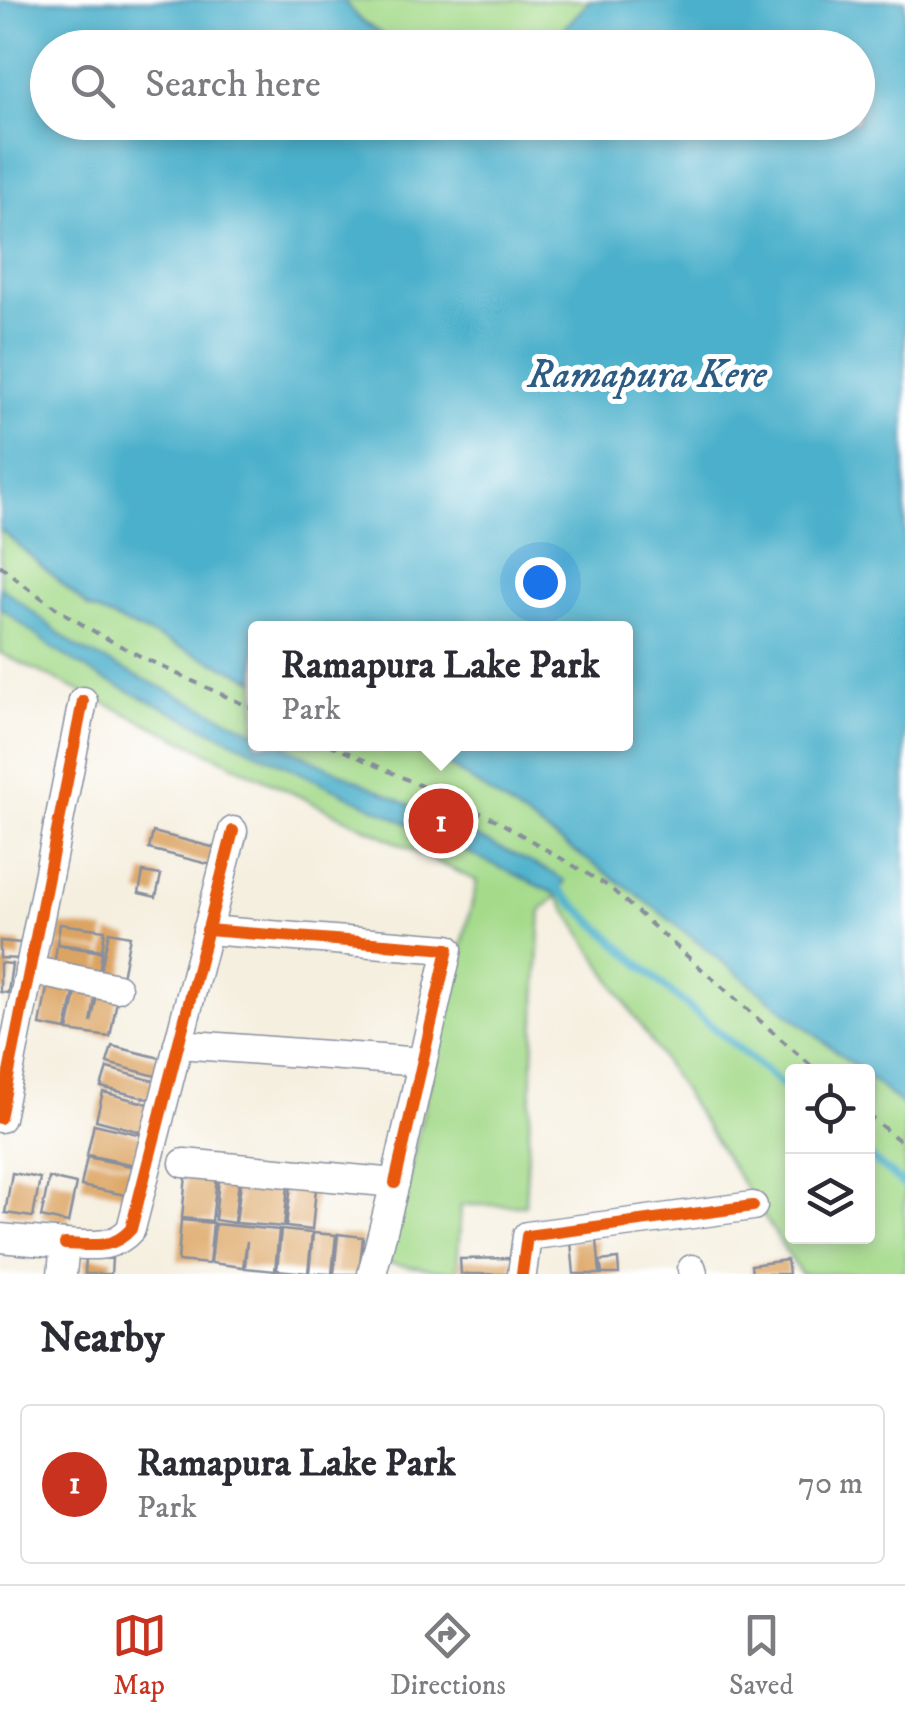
<!DOCTYPE html>
<style>
body{margin:0;font-family:"IM FELL DW Pica",serif;background:#f7f7f7;color:#2b2b33}
.controls{position:absolute;right:30px;bottom:30px;display:grid;overflow:hidden;border-radius:10px;box-shadow:0 5px 15px #0003}
.controls button{width:90px;height:90px;display:grid;place-items:center;padding:0;border:0;border-bottom:2px solid #e1e1e2;background:#fff;color:#2b2b33;font:50px sans-serif}
.you{position:absolute;left:540px;top:582px;width:35px;height:35px;margin:-25px;border:8px solid #fff;border-radius:50%;background:#1a73e8;box-shadow:0 0 0 15px #1a73e833}
.badge{display:grid;place-items:center;width:65px;height:65px;border-radius:50%;background:#c8321e;color:#fff;font-size:32px;font-weight:700}
.pin{position:absolute;translate:-50% -50%;border:5px solid #fff;box-shadow:0 2px 10px #0006}
.popup{position:absolute;left:248px;top:621px;width:385px;height:130px;box-sizing:border-box;display:grid;place-content:center;border-radius:10px;background:#fff;filter:drop-shadow(0 2px 8px #0005);font-size:32px;white-space:nowrap;color:#7c7c81}
.popup b{font-size:38px;color:#2b2b33}
.popup::after{content:'';position:absolute;left:50%;top:100%;margin-left:-20px;border:20px solid transparent;border-top-color:#fff}
.list{margin:0;padding:0;list-style:none}
h2{display:flex;justify-content:space-between;align-items:center;height:130px;margin:0;padding:0 40px;font-size:42px}
h2 small{font-size:32px;font-weight:400;color:#7c7c81}
.list li{display:grid;grid-template-columns:65px 1fr auto;gap:30px;align-items:center;box-sizing:border-box;height:160px;margin:0 20px 20px;padding:0 20px;border:2px solid #e1e1e2;border-radius:10px}
.list b{display:block;font-size:38px;white-space:nowrap}
.list p{margin:0;font-size:32px;white-space:nowrap;color:#7c7c81}
.list em{font-size:32px;font-style:normal;color:#7c7c81}
.icon{flex:none;width:55px;height:55px;fill:none;stroke:currentColor;stroke-width:2;stroke-linecap:round;stroke-linejoin:round}
.map{position:relative;flex:none;width:905px;height:1274px;overflow:hidden}
.search{position:absolute;background:#fff;box-shadow:0 5px 15px #0003;left:30px;right:30px;top:30px;height:110px;display:flex;align-items:center;gap:25px;box-sizing:border-box;padding:0 35px;border-radius:55px;color:#7c7c81;font-size:38px}
.sheet{height:310px;background:#fff}
nav{display:flex;justify-content:space-around;align-items:center;box-sizing:border-box;height:140px;border-top:2px solid #e1e1e2;background:#fff;font-size:28px;color:#7c7c81}
nav a{display:grid;justify-items:center;gap:5px}
nav .on{color:#c8321e}
.map>svg:first-child{display:block}
</style>
<div class="map">
<svg width="905" height="1274" viewBox="0 0 905 1274">
<rect width="100%" height="100%" fill="#fff"/>
<filter id="ink" filterUnits="userSpaceOnUse"><feTurbulence type="fractalNoise" baseFrequency=".01" numOctaves="2"/><feDisplacementMap in="SourceGraphic" scale="20" xChannelSelector="R" yChannelSelector="G"/><feConvolveMatrix kernelMatrix="1 2 1 2 8 2 1 2 1" color-interpolation-filters="sRGB"/></filter>
<filter id="wash" filterUnits="userSpaceOnUse"><feTurbulence type="fractalNoise" baseFrequency=".0048" numOctaves="4" result="noise"/><feDisplacementMap in="SourceGraphic" scale="40" xChannelSelector="R" yChannelSelector="G"/><feGaussianBlur stdDeviation="2.25" result="paint"/><feColorMatrix in="noise" values="0 0 0 0 0 0 0 0 0 0 0 0 0 0 0 0 0 1.4 0 .05"/><feComposite in="paint" operator="in"/></filter>
<g filter="url(#wash)">
<rect width="100%" height="100%" fill="#f5efdf"/>
<g fill="#a4da8a" stroke="#608474" stroke-width="2.5">
<polygon points="343,0 591,0 561,31 533,48 401,47 360,20"/>
<polygon points="0,529 89,608 256,680 256,744 402,744 443,761 637,894 861,1071 792,1072 792,1236 868,1236 868,1077 905,1107 905,1274 801,1274 557,896 541,911 525,1205 461,1205 457,1273 388,1263 477,881 0,653"/>
</g>
<g fill="#4cb0cb" stroke="#347094" stroke-width="2.5">
<polygon points="0,0 343,0 360,20 401,47 48,48 48,122 858,122 858,48 533,47 561,31 591,0 905,0 905,1107 868,1077 868,1072 861,1071 637,894 443,761 402,744 626,744 626,628 256,628 256,680 89,608 0,529"/>
<polygon points="0,586 78,648 256,732 256,744 280,744 549,871 565,881 558,895 101,678 52,648 0,607"/>
</g>
<g fill="none" stroke-linecap="round" stroke-linejoin="round">
<g stroke="#4cb0cb" stroke-width="8">
<polyline points="554,886 666,988 792,1093"/>
<polyline points="868,1155 905,1186"/>
</g>
</g>
<g id="blocks">
<g fill="#dca462">
<polygon points="153,832 216,848 212,865 149,849"/>
<polygon points="143,872 161,875 156,897 139,893"/>
<polygon points="60,924 105,930 102,950 57,944"/>
<polygon points="109,932 130,936 122,977 100,973"/>
<polygon points="0,941 21,943 20,959 0,958"/>
<polygon points="57,945 102,952 99,974 54,967"/>
<polygon points="0,963 12,964 8,993 0,992"/>
<polygon points="48,983 75,988 66,1030 40,1025"/>
<polygon points="77,988 96,992 91,1023 98,991 118,995 110,1037 68,1031"/>
<polygon points="112,1046 164,1059 159,1077 107,1063"/>
<polygon points="107,1068 158,1082 153,1100 101,1087"/>
<polygon points="103,1092 152,1105 145,1133 96,1120"/>
<polygon points="94,1124 142,1135 135,1165 87,1155"/>
<polygon points="87,1157 136,1167 130,1196 81,1186"/>
<polygon points="12,1173 40,1178 33,1217 5,1213"/>
<polygon points="186,1175 217,1178 212,1221 182,1218"/>
<polygon points="49,1178 76,1184 68,1223 41,1217"/>
<polygon points="219,1179 239,1181 234,1223 215,1220"/>
<polygon points="241,1181 288,1185 284,1227 236,1223"/>
<polygon points="291,1185 316,1188 312,1230 286,1227"/>
<polygon points="181,1220 213,1223 209,1264 178,1261"/>
<polygon points="215,1224 279,1230 275,1271 245,1268 247,1241 243,1267 211,1263"/>
<polygon points="281,1230 312,1233 308,1273 277,1270"/>
<polygon points="313,1233 336,1235 332,1274 309,1273"/>
<polygon points="338,1234 363,1237 359,1274 334,1274"/>
<polygon points="597,1240 600,1274 574,1274 571,1242"/>
<polygon points="86,1257 112,1259 111,1274 85,1274"/>
<polygon points="513,1258 513,1274 461,1274 460,1259"/>
<polygon points="618,1259 619,1274 602,1274 600,1261"/>
<polygon points="787,1260 789,1274 752,1274 751,1265"/>
</g>
</g>
</g>
<g filter="url(#ink)">
<use href="#blocks" fill-opacity="0" stroke="#888f9e" stroke-width="2.5"/>
<g fill="none" stroke-linecap="round" stroke-linejoin="round">
<g stroke="#888f9e" stroke-width="31">
<g id="street">
<polyline points="207,930 448,949 395,1183"/>
<polyline points="29,970 117,988"/>
<polyline points="178,1044 422,1062"/>
<polyline points="0,1118 83,701"/>
<polyline points="184,1163 395,1183 372,1274"/>
<polyline points="0,1238 65,1244 62,1274"/>
<path d="M65,1244C91,1245 113,1250 131,1229L233,831"/>
<polyline points="692,1269 693,1274"/>
<polyline points="522,1274 527,1236 753,1206"/>
</g>
</g>
<g stroke="#888f9e" stroke-width="4" stroke-dasharray="8 8" stroke-linecap="butt">
<path d="M0,565C76,632 165,668 256,710"/>
<polyline points="329,744 496,820 608,886 818,1072"/>
<polyline points="868,1115 905,1145"/>
</g>
<use href="#street" stroke="#fff" stroke-width="28"/>
<g stroke="#fff" stroke-width="19">
<g id="cycleway">
<polyline points="207,930 448,949 395,1183"/>
<polyline points="0,1118 83,701"/>
<path d="M65,1244C91,1245 113,1250 131,1229L233,831"/>
<polyline points="522,1274 527,1236 753,1206"/>
</g>
</g>
<use href="#cycleway" stroke="#e8590c" stroke-width="12"/>
</g>
</g>
<g text-anchor="middle" dominant-baseline="central" stroke-width="10" stroke-linejoin="round" paint-order="stroke">
<g font-size="40" font-style="italic" fill="#2c5c84" stroke="#fff">
<text x="647" y="376">Ramapura Kere</text>
</g>
</g>
</svg>
<div class="controls">
<button><svg class="icon" aria-label="locate" viewBox="0 0 24 24"><circle cx="12" cy="12" r="6"/><path d="M12 2v4M12 18v4M2 12h4M18 12h4"/></svg></button>
<button><svg class="icon" aria-label="layers" viewBox="0 0 24 24"><path d="M12 4l9 5-9 5-9-5zM3 14l9 5 9-5"/></svg></button>
</div>
<div class="you"></div>
<div class="pin badge" style="left:441px;top:821px">1</div>
<div class="popup"><b>Ramapura Lake Park</b>Park</div>
<div class="search"><svg class="icon" aria-label="search" viewBox="0 0 24 24"><circle cx="10" cy="10" r="6"/><path d="M15 15l6 6"/></svg>Search here</div>
</div>
<section class="sheet">
<h2>Nearby<small></small></h2>
<ul class="list">
<li><span class="badge">1</span><div><b>Ramapura Lake Park</b><p>Park</p></div><em>70 m</em></li>
</ul>
</section>
<nav>
<a class="on"><svg class="icon" aria-label="map" viewBox="0 0 24 24"><path d="M3 6l6-2 6 2 6-2v14l-6 2-6-2-6 2zM9 4v14M15 6v14"/></svg>Map</a>
<a><svg class="icon" aria-label="directions" viewBox="0 0 24 24"><path d="M12 3l9 9-9 9-9-9zM9 14v-3h6M13 9l2 2-2 2"/></svg>Directions</a>
<a><svg class="icon" aria-label="saved" viewBox="0 0 24 24"><path d="M7 4h10v16l-5-4-5 4z"/></svg>Saved</a>
</nav>
